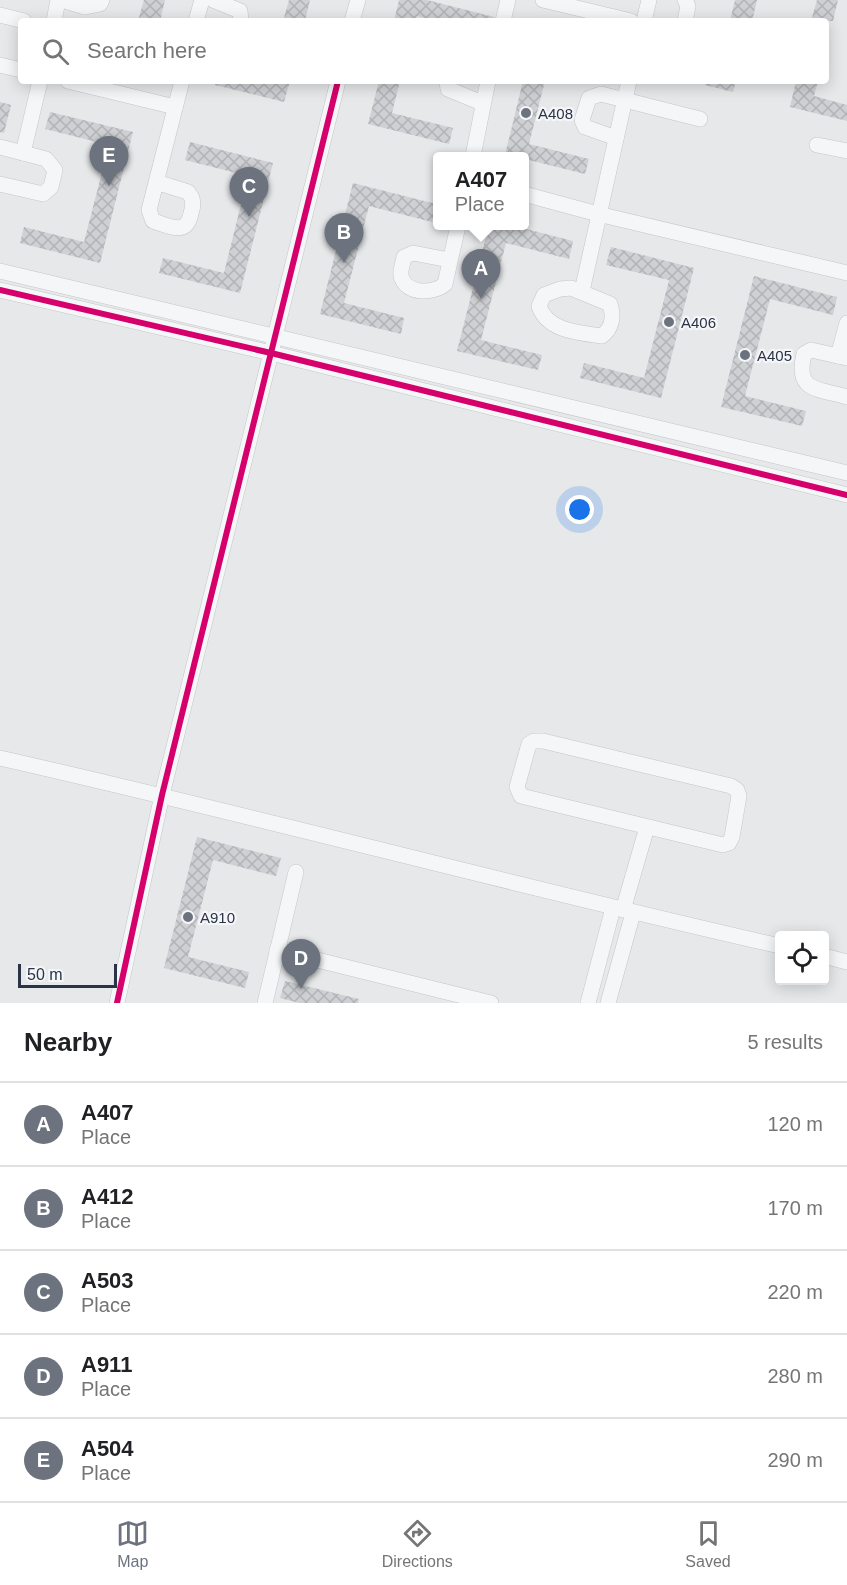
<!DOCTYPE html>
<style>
body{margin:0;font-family:Arial,sans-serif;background:#f2f2f2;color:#202124}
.controls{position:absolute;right:18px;bottom:18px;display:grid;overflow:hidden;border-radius:6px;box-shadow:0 3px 15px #0003}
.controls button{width:54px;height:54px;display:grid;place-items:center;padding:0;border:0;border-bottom:2px solid #e0e0e0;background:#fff;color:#202124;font:30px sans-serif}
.scale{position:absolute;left:18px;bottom:15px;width:99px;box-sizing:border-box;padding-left:6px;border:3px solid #2b3445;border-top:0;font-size:16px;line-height:21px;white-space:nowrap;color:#2b3445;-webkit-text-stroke:4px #f4f6f9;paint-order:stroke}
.you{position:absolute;left:580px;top:510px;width:21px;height:21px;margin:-15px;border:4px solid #fff;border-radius:50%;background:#1a73e8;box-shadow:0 0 0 9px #1a73e833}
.badge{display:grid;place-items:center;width:39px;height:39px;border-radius:50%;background:#6c737f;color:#fff;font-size:20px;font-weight:700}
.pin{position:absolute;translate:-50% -50px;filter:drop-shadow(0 2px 3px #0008)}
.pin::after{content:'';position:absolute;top:32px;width:21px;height:18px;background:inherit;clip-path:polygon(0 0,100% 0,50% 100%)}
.popup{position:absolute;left:433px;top:152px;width:96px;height:78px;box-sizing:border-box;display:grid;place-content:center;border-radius:6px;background:#fff;filter:drop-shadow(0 2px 4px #0005);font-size:20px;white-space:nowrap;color:#757577}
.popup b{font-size:22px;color:#202124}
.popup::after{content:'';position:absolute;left:50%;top:100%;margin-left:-12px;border:12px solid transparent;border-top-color:#fff}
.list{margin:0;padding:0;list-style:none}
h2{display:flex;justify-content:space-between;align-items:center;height:78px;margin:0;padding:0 24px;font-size:26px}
h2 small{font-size:20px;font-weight:400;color:#757577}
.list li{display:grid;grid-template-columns:39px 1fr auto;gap:18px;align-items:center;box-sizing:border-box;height:84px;padding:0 24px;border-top:2px solid #e0e0e0}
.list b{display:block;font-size:22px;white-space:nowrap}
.list p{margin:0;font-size:20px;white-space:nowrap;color:#757577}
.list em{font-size:20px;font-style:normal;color:#757577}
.icon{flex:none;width:33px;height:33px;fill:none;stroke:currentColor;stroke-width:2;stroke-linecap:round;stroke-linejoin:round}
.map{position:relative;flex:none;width:847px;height:1003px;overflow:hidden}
.search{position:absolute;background:#fff;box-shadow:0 3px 15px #0003;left:18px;right:18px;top:18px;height:66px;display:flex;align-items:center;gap:15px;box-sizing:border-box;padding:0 21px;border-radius:6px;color:#757577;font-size:22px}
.sheet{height:498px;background:#fff}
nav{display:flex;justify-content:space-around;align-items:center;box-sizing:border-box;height:84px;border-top:2px solid #e0e0e0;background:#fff;font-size:16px;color:#757577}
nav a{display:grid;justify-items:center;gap:3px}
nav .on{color:#6c737f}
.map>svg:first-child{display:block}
</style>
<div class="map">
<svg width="847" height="1003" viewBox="0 0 847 1003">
<defs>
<pattern id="building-cross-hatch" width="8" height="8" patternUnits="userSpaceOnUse" patternTransform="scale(1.5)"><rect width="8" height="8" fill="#ced0d3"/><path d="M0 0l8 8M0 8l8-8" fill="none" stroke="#b1b3b6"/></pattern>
</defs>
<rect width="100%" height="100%" fill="#e6e8ea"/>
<g fill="url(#building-cross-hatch)">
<polygon points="144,0 165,0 160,21 138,21"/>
<polygon points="289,0 310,0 305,21 283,21"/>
<polygon points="399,0 427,0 494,17 494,21 436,21 417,16 415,21 394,21"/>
<polygon points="735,0 757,0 752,21 730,21"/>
<polygon points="817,0 838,0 833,21 811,21"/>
<polygon points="216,81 290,81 284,102 215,85"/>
<polygon points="379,81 400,81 392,113 453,128 449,144 368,124"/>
<polygon points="523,81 545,81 529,144 589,159 585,174 525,159 525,156 505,155"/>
<polygon points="705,81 736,81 733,92 705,85"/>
<polygon points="796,81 818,81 814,96 847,105 847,121 790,107"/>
<polygon points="0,102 11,105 4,133 0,132"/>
<polygon points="50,112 133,132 100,263 20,243 24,227 84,242 109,145 45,129"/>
<polygon points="190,142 273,163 240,293 159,273 163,258 224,273 248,176 185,160"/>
<polygon points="353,183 436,204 432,222 369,206 344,303 404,318 401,334 320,314"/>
<polygon points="489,225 511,225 573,241 569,259 506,243 481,340 542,355 538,370 457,351"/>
<polygon points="611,247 694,268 661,398 580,378 584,363 644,378 669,280 606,265"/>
<polygon points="754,276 837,297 833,315 770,299 745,396 806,411 802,426 721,407"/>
<polygon points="197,837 281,858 276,876 213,860 188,957 249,972 245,988 164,968"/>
<polygon points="285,981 359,999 358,1003 299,1003 280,998"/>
</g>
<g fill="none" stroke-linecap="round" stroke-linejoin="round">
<g stroke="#c4c6c8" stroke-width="16">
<g id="minor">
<polyline points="62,0 85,7 100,4 102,0"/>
<polyline points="213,0 240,11 241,21"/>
<polyline points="543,0 631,21"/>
<polyline points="685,0 688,6 685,21"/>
<polyline points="0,15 24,21"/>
<polyline points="54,21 58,0"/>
<polyline points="196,21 202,0"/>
<polyline points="352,21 358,0"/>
<polyline points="503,21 508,0"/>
<polyline points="644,21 649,0"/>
<polyline points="0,65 21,70"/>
<polyline points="68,81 175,107"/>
<polyline points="447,81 448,89 482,103"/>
<polyline points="616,138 585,127 582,120 589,98 601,94 700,119"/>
<polyline points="817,145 847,151"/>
<polyline points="0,147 46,159 55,170 51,187 43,194 0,184"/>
<polyline points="23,153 40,81"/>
<polyline points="473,156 488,81"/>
<path d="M156,182L188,192L192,198C194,205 192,210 190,217C185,236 167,225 153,221L149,210L182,81"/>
<polyline points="524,194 598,214 847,273"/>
<path d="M449,260L413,253L404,257C403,263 400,271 401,276C406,295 433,294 445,284L458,226"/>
<polyline points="0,271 847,473"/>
<path d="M571,288L610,304C614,317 613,327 602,336C579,333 547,331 539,306L544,295L560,289Z"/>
<polyline points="0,290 271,353 847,495"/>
<polyline points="582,291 629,81"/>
<polyline points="838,356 847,323"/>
<path d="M847,358L811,350L804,354C795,392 817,388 847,397"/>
<polygon points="534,741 543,741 731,786 737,790 739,796 732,837 729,843 723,845 521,796 517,787 529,744"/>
<path d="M0,758C261,817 519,887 780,946"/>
<polyline points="623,910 647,827"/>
<polyline points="277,950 491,1003"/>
<polyline points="824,956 847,962"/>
<polyline points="117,1003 162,795 338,81"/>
<polyline points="265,1003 296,872"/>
<polyline points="588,1003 613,908"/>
<polyline points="608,1003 633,913"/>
</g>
</g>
<use href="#minor" stroke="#f5f6f7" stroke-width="15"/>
<g stroke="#f4f6f9" stroke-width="10">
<g id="cycleway">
<polyline points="0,290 271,353 847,495"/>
<polyline points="117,1003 162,795 338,81"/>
</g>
</g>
<use href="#cycleway" stroke="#d6006c" stroke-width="6"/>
</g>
<g fill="#6c737f" stroke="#f4f6f9" stroke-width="2">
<circle cx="526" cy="113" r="6"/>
<circle cx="669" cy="322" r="6"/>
<circle cx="745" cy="355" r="6"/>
<circle cx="188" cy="917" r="6"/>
</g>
<g text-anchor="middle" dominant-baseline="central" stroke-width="4.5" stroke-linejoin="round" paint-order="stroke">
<g font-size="15" fill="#2b3445" stroke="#f4f6f9" text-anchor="start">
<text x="538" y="113">A408</text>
<text x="681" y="322">A406</text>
<text x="757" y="355">A405</text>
<text x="200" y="917">A910</text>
</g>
</g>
</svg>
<div class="controls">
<button><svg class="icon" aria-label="locate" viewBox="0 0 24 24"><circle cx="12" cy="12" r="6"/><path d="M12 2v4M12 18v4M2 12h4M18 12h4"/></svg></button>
</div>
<div class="scale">50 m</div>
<div class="you"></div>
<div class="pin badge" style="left:481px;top:299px">A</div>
<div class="popup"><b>A407</b>Place</div>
<div class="pin badge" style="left:344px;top:263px">B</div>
<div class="pin badge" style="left:249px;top:217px">C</div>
<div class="pin badge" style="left:301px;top:989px">D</div>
<div class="pin badge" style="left:109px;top:186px">E</div>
<div class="search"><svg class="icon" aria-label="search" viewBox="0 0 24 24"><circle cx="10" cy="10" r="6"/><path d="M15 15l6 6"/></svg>Search here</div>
</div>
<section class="sheet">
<h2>Nearby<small>5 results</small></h2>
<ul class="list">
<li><span class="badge">A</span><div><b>A407</b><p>Place</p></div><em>120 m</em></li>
<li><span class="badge">B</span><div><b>A412</b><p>Place</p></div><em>170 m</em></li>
<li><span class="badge">C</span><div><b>A503</b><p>Place</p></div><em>220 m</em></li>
<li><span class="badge">D</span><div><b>A911</b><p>Place</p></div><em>280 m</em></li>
<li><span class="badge">E</span><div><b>A504</b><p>Place</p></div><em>290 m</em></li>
</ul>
</section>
<nav>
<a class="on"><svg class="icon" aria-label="map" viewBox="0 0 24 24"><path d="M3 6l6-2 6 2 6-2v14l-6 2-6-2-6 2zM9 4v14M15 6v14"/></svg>Map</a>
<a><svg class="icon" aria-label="directions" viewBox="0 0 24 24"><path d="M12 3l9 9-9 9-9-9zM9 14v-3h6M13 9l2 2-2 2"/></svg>Directions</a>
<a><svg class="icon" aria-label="saved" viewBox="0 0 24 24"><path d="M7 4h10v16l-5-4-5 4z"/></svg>Saved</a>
</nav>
